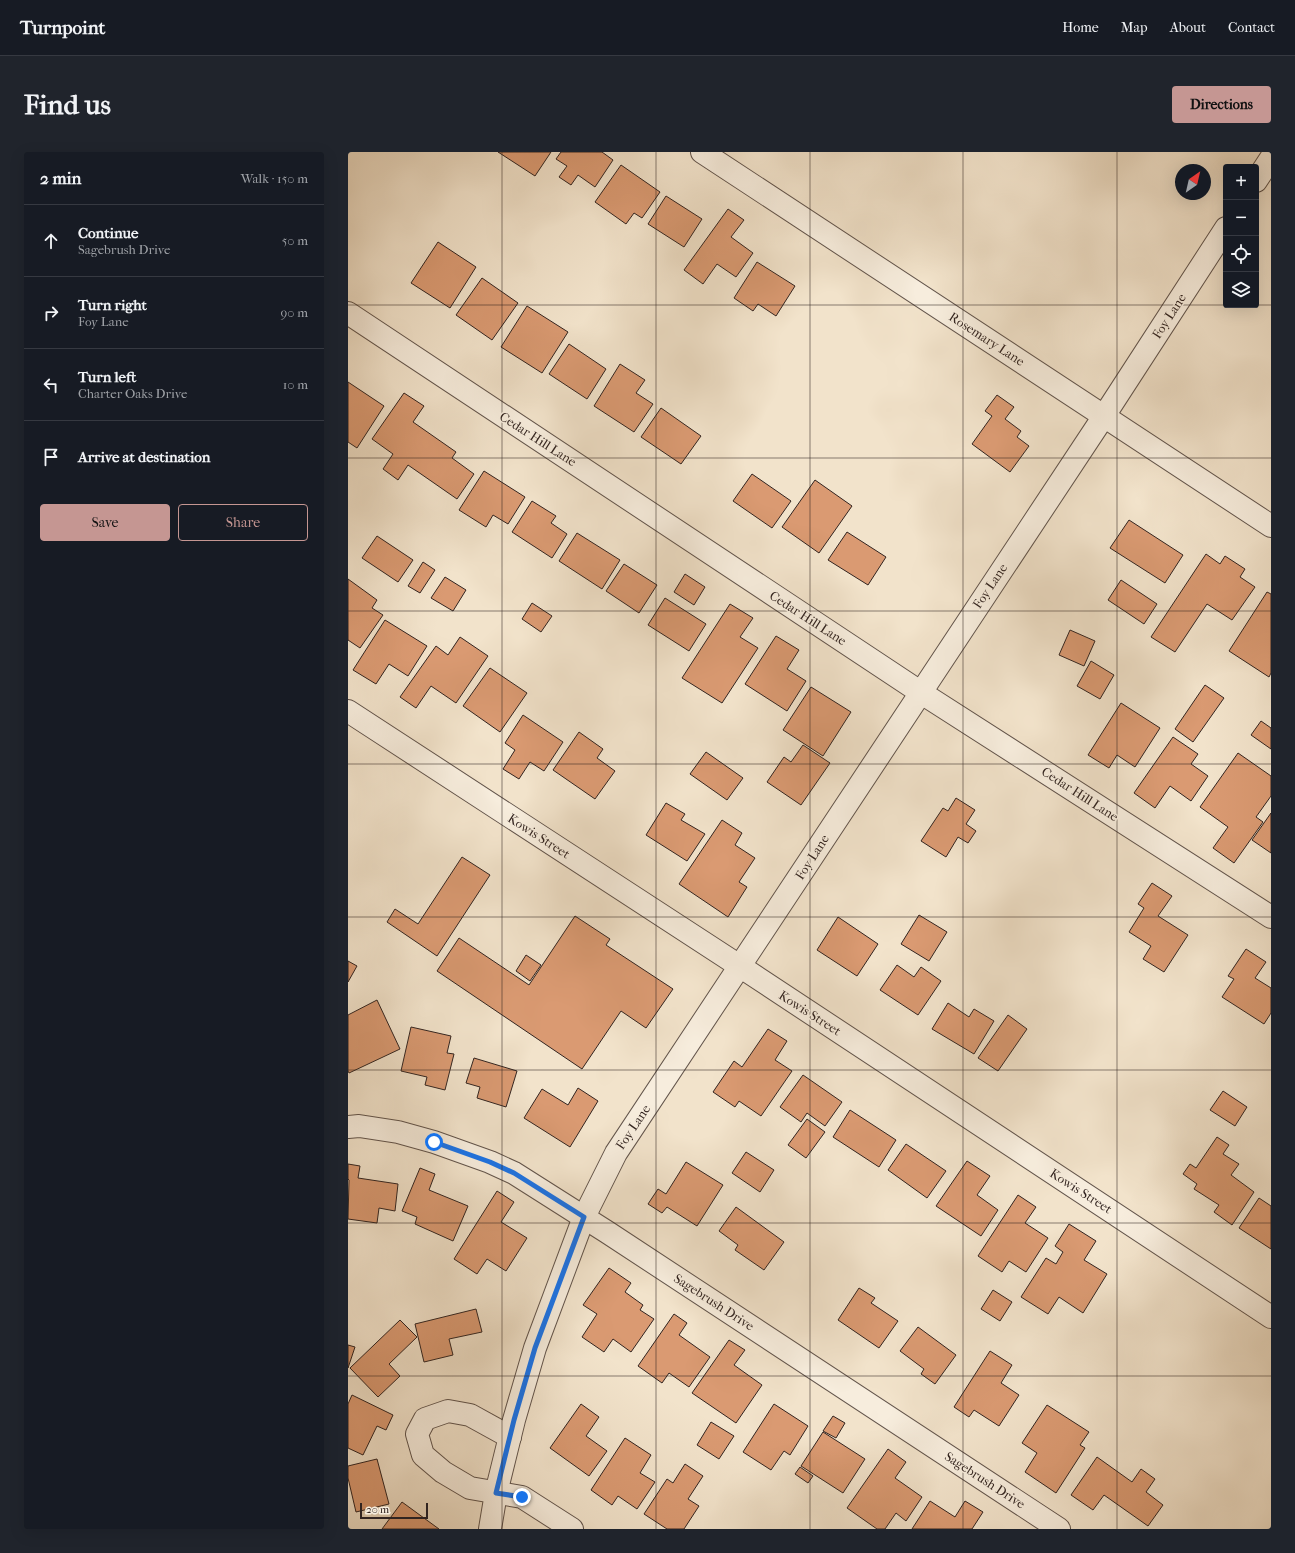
<!DOCTYPE html>
<meta charset="utf-8">
<style>
body{margin:0;font-family:"IM FELL French Canon",serif;background:#20242c;color:#f1f3f6}
.controls{position:absolute;right:12px;top:12px;display:grid;overflow:hidden;border-radius:4px;box-shadow:0 4px 16px #0002}
.controls button{width:36px;height:36px;display:grid;place-items:center;padding:0;border:0;border-bottom:1px solid #363941;background:#171b24;color:#f1f3f6;font:20px sans-serif}
.compass{position:absolute;left:827px;top:12px;width:36px;height:36px;border-radius:50%;background:#171b24;box-shadow:0 4px 16px #0002;rotate:34deg}
.scale{position:absolute;left:12px;bottom:10px;width:68px;box-sizing:border-box;padding-left:4px;border:2px solid #322420;border-top:0;font-size:11px;line-height:14px;white-space:nowrap;color:#322420;-webkit-text-stroke:3px #f7eddd;paint-order:stroke}
.stop{position:absolute;width:12px;height:12px;margin:-9px;border:3px solid #1a73e8;border-radius:50%;background:#fff}
.stop.end{background:#1a73e8;border-color:#fff;box-shadow:0 1px 4px #0008}
.list{margin:0;padding:0;list-style:none}
h2{display:flex;justify-content:space-between;align-items:center;height:52px;margin:0;padding:0 16px;font-size:17px}
h2 small{font-size:13px;font-weight:400;color:#9ea1a6}
.list li{display:grid;grid-template-columns:26px 1fr auto;gap:12px;align-items:center;box-sizing:border-box;height:72px;padding:0 16px;border-top:1px solid #363941}
.list b{display:block;font-size:15px;white-space:nowrap}
.list p{margin:0;font-size:13px;white-space:nowrap;color:#9ea1a6}
.list em{font-size:13px;font-style:normal;color:#9ea1a6}
.actions{display:flex;gap:8px;padding:12px 16px}
.actions a{flex:1;padding:9px 0;border:1px solid #c59692;border-radius:4px;text-align:center;font-size:14px;color:#c59692}
.actions .main{background:#c59692;color:#111}
.icon{flex:none;width:22px;height:22px;fill:none;stroke:currentColor;stroke-width:2;stroke-linecap:round;stroke-linejoin:round}
.map{position:relative;flex:none;width:923px;height:1377px;overflow:hidden;border-radius:4px}
header{display:flex;align-items:center;gap:24px;box-sizing:border-box;height:56px;padding:0 20px;background:#171b24;border-bottom:1px solid #363941}
header strong{font-size:19px}
nav{display:flex;gap:22px;margin-inline-start:auto;font-size:14px}
.intro{display:flex;align-items:center;justify-content:space-between;box-sizing:border-box;height:96px;padding:0 24px}
h1{margin:0;font-size:28px}
.button{padding:10px 18px;border-radius:4px;background:#c59692;color:#111;font-size:14px;font-weight:700}
main{display:flex;gap:24px;padding:0 24px}
aside{flex:1;background:#171b24;border-radius:4px;box-shadow:0 4px 16px #0002}
.map>svg:first-child{display:block}
</style>
<header>
<strong>Turnpoint</strong>
<nav><a>Home</a><a>Map</a><a>About</a><a>Contact</a></nav>
</header>
<div class="intro"><h1>Find us</h1><a class="button">Directions</a></div>
<main>
<aside>
<h2>2 min<small>Walk · 150 m</small></h2>
<ul class="list">
<li><svg class="icon" aria-label="ahead" viewBox="0 0 24 24"><path d="M12 20V5M6 11l6-6 6 6"/></svg><div><b>Continue</b><p>Sagebrush Drive</p></div><em>50 m</em></li>
<li><svg class="icon" aria-label="right" viewBox="0 0 24 24"><path d="M7 20v-9h11M14 6l5 5-5 5"/></svg><div><b>Turn right</b><p>Foy Lane</p></div><em>90 m</em></li>
<li><svg class="icon" aria-label="left" viewBox="0 0 24 24"><path d="M17 20v-9H6M10 6l-5 5 5 5"/></svg><div><b>Turn left</b><p>Charter Oaks Drive</p></div><em>10 m</em></li>
<li><svg class="icon" aria-label="arrive" viewBox="0 0 24 24"><path d="M6 21V4h12l-3 4 3 4H6"/></svg><div><b>Arrive at destination</b></div></li>
</ul>
<div class="actions"><a class="main">Save</a><a>Share</a></div>
</aside>
<div class="map">
<svg width="923" height="1377" viewBox="0 0 923 1377">
<rect width="100%" height="100%" fill="#f2e3cb"/>
<filter id="stains"><feTurbulence type="fractalNoise" baseFrequency=".005" numOctaves="4"/><feColorMatrix values="0 0 0 0 .2 0 0 0 0 .09 0 0 0 0 .02 0 0 0 .5 -.17"/></filter>
<radialGradient id="worn" r=".72"><stop offset=".6" stop-color="#630" stop-opacity="0"/><stop offset="1" stop-color="#630" stop-opacity=".3"/></radialGradient>
<g fill="#da9a72" stroke="#322420">
<polygon points="150,0 203,0 187,24"/>
<polygon points="213,0 254,0 265,8 247,35 230,23 223,33 211,25 219,14 208,7"/>
<polygon points="273,13 312,40 294,66 286,61 278,72 247,50"/>
<polygon points="318,44 354,67 336,95 300,72"/>
<polygon points="380,57 396,68 383,85 405,101 388,125 369,112 355,132 336,118"/>
<polygon points="90,90 128,115 102,156 63,131"/>
<polygon points="409,110 447,134 428,164 410,152 405,159 386,146"/>
<polygon points="134,126 170,151 144,188 108,163"/>
<polygon points="179,154 220,180 194,221 153,195"/>
<polygon points="221,192 258,217 239,247 201,222"/>
<polygon points="272,212 297,228 288,241 305,252 286,280 246,254"/>
<polygon points="0,230 36,254 9,296 0,290"/>
<polygon points="56,241 76,254 65,270 108,300 104,306 126,322 109,347 60,313 50,328 35,317 45,302 24,287"/>
<polygon points="649,243 666,255 657,267 673,279 669,285 681,294 662,320 624,292 644,264 637,259"/>
<polygon points="313,256 353,284 333,312 293,285"/>
<polygon points="136,319 177,345 160,372 145,363 138,375 111,358"/>
<polygon points="404,322 443,349 424,376 385,349"/>
<polygon points="467,328 504,354 471,401 434,375"/>
<polygon points="184,349 208,364 203,371 219,382 204,406 164,380"/>
<polygon points="781,368 835,403 817,431 762,396"/>
<polygon points="499,380 538,405 520,433 480,408"/>
<polygon points="229,381 272,408 254,437 211,409"/>
<polygon points="29,384 65,408 50,430 14,406"/>
<polygon points="858,402 872,412 877,404 897,417 892,425 907,435 884,468 859,452 827,500 803,485"/>
<polygon points="75,410 87,418 72,441 60,434"/>
<polygon points="276,412 309,433 291,461 258,439"/>
<polygon points="337,422 357,435 346,453 326,440"/>
<polygon points="97,425 118,438 105,459 83,446"/>
<polygon points="0,427 29,448 24,456 35,463 12,496 0,488"/>
<polygon points="773,428 809,452 796,472 760,448"/>
<polygon points="919,440 923,442 923,521 921,525 881,499"/>
<polygon points="317,446 358,472 341,499 300,473"/>
<polygon points="184,451 204,464 193,480 174,467"/>
<polygon points="382,452 405,466 392,485 410,496 374,551 334,526"/>
<polygon points="37,468 79,494 60,524 41,512 28,532 5,518"/>
<polygon points="722,478 747,489 736,514 711,503"/>
<polygon points="428,484 451,498 439,517 458,529 439,559 397,532"/>
<polygon points="112,485 140,504 108,551 83,534 68,556 52,545 88,494 100,503"/>
<polygon points="743,509 766,523 752,547 729,534"/>
<polygon points="142,516 179,541 152,580 115,554"/>
<polygon points="857,533 876,546 845,590 827,577"/>
<polygon points="463,535 503,560 475,604 435,578"/>
<polygon points="773,551 812,576 787,615 769,603 761,616 740,603"/>
<polygon points="175,563 215,590 196,619 182,610 171,627 155,617 167,598 157,591"/>
<polygon points="913,569 923,576 923,597 903,583"/>
<polygon points="231,580 255,597 249,606 267,619 247,647 205,618"/>
<polygon points="825,585 850,602 843,612 860,624 843,649 822,634 807,656 786,641"/>
<polygon points="455,593 482,611 453,653 419,630 436,605 443,610"/>
<polygon points="358,600 395,626 379,648 342,622"/>
<polygon points="890,601 923,624 923,644 908,665 915,670 886,711 865,696 880,675 852,655"/>
<polygon points="608,646 627,658 618,672 628,679 620,691 610,685 598,705 573,689 595,656 600,659"/>
<polygon points="318,651 337,662 333,668 357,682 339,709 298,683"/>
<polygon points="923,661 923,701 904,688"/>
<polygon points="374,668 394,681 387,693 407,706 391,730 399,735 380,765 331,732"/>
<polygon points="114,705 142,723 89,804 39,770 47,757 70,772"/>
<polygon points="804,731 824,744 810,764 840,783 816,820 795,807 803,794 781,780 796,756 790,752"/>
<polygon points="571,763 599,780 581,809 553,792"/>
<polygon points="227,764 262,787 258,793 325,837 298,876 273,859 234,917 89,819 111,786 181,833"/>
<polygon points="490,765 530,792 509,824 469,798"/>
<polygon points="898,797 918,810 907,826 923,836 923,861 916,872 874,845 886,827 880,824"/>
<polygon points="178,803 193,813 182,829 168,819"/>
<polygon points="0,809 9,814 0,830"/>
<polygon points="549,813 566,825 573,815 593,829 570,863 532,838"/>
<polygon points="29,848 52,897 1,921 0,919 0,863"/>
<polygon points="600,851 621,865 626,857 646,869 626,902 584,877"/>
<polygon points="660,863 679,877 650,919 630,906"/>
<polygon points="63,875 103,884 99,901 106,902 97,938 77,933 79,925 53,919"/>
<polygon points="420,877 439,889 427,908 444,919 413,964 391,949 387,955 365,940 386,909 394,915"/>
<polygon points="126,906 169,919 158,955 129,946 132,935 118,931"/>
<polygon points="455,923 494,950 477,974 459,961 453,970 432,955"/>
<polygon points="230,936 250,949 222,995 176,966 194,937 220,953"/>
<polygon points="875,939 899,955 887,974 862,958"/>
<polygon points="502,958 548,988 531,1015 485,985"/>
<polygon points="459,967 477,980 458,1006 440,993"/>
<polygon points="869,985 881,993 875,1002 891,1012 883,1023 906,1040 884,1073 866,1060 871,1053 846,1037 849,1032 835,1022 842,1012 848,1016"/>
<polygon points="558,992 598,1019 579,1046 540,1018"/>
<polygon points="398,1000 426,1018 412,1040 384,1021"/>
<polygon points="619,1009 642,1024 629,1043 650,1058 633,1084 588,1054"/>
<polygon points="338,1010 375,1033 349,1074 319,1055 314,1061 300,1052 310,1037 318,1042"/>
<polygon points="0,1012 12,1014 10,1026 50,1032 47,1059 31,1056 29,1071 0,1067 1,1028 0,1027"/>
<polygon points="72,1016 87,1022 81,1038 120,1054 105,1089 67,1072 69,1065 54,1059"/>
<polygon points="149,1039 166,1050 153,1070 179,1086 158,1119 139,1107 129,1122 106,1107"/>
<polygon points="670,1043 688,1055 677,1071 700,1086 678,1120 661,1109 654,1120 630,1104"/>
<polygon points="911,1046 923,1054 923,1097 891,1076"/>
<polygon points="388,1055 436,1090 416,1118 387,1098 390,1093 371,1079"/>
<polygon points="721,1072 748,1089 736,1108 759,1122 735,1161 711,1145 700,1162 673,1145 698,1106 708,1112 715,1100 707,1094"/>
<polygon points="261,1116 283,1131 277,1140 295,1153 292,1158 306,1167 283,1200 265,1187 256,1200 234,1185 249,1162 235,1153"/>
<polygon points="511,1136 527,1146 523,1151 550,1169 531,1196 490,1168"/>
<polygon points="645,1138 664,1150 652,1169 633,1157"/>
<polygon points="128,1157 134,1180 101,1187 105,1203 76,1210 67,1172"/>
<polygon points="326,1162 339,1171 331,1183 362,1205 341,1235 321,1221 314,1231 290,1214"/>
<polygon points="52,1168 69,1185 41,1212 52,1224 30,1245 2,1216"/>
<polygon points="570,1175 608,1203 587,1232 573,1222 576,1217 552,1199"/>
<polygon points="381,1188 397,1198 386,1213 414,1233 388,1271 344,1241"/>
<polygon points="0,1193 7,1195 0,1216"/>
<polygon points="642,1199 664,1213 653,1231 671,1243 651,1274 626,1258 621,1265 606,1255"/>
<polygon points="4,1243 45,1263 38,1278 29,1274 15,1303 0,1296 0,1252"/>
<polygon points="233,1252 251,1265 238,1284 259,1299 241,1324 202,1296"/>
<polygon points="426,1252 460,1274 442,1303 436,1299 423,1318 395,1300"/>
<polygon points="699,1253 741,1280 732,1293 737,1296 708,1341 677,1320 689,1301 674,1291"/>
<polygon points="485,1264 497,1271 488,1286 475,1279"/>
<polygon points="363,1270 386,1284 371,1307 349,1293"/>
<polygon points="475,1280 517,1307 495,1341 453,1314"/>
<polygon points="277,1286 303,1303 292,1321 307,1330 289,1357 270,1344 264,1353 243,1338"/>
<polygon points="540,1297 558,1310 547,1326 574,1345 558,1369 548,1361 537,1377 529,1377 499,1356"/>
<polygon points="749,1305 784,1330 793,1317 807,1327 798,1340 815,1353 800,1374 756,1343 745,1358 723,1343"/>
<polygon points="29,1307 41,1352 8,1360 0,1326 0,1314"/>
<polygon points="337,1312 355,1324 340,1347 351,1354 336,1377 319,1377 296,1362 319,1327 325,1331"/>
<polygon points="452,1315 465,1324 460,1331 447,1322"/>
<polygon points="582,1349 607,1365 617,1349 635,1360 624,1377 564,1377"/>
<polygon points="54,1350 91,1377 34,1377"/>
</g>
<g fill="none" stroke-linecap="round" stroke-linejoin="round">
<g stroke="#62544b" stroke-width="24">
<g id="minor">
<polyline points="354,0 923,374"/>
<polyline points="908,29 923,6"/>
<polyline points="0,161 572,540 923,765"/>
<polyline points="0,559 393,815 923,1165"/>
<polyline points="0,975 11,974 50,980 86,990 142,1010 166,1021 259,1080 711,1377"/>
<polyline points="162,1285 122,1263 100,1259 77,1267 69,1282 75,1303 95,1320 122,1336 174,1345 224,1377"/>
<polyline points="142,1377 148,1341 166,1268 187,1196 236,1065 268,1001 756,264 878,76"/>
</g>
</g>
<use href="#minor" stroke="#f7eddd" stroke-width="22"/>
</g>
<g fill="none" stroke-linecap="round" stroke-linejoin="round">
<polyline stroke="#1a73e8" stroke-width="5" points="86,990 142,1010 166,1021 236,1065 187,1196 166,1268 148,1341 174,1345"/>
</g>
<path fill="none" stroke="#322420" stroke-width="1" stroke-opacity="0.55" d="M154,0V1377M308,0V1377M462,0V1377M615,0V1377M769,0V1377M0,153H878M878,153H908M908,153H923M0,306H923M0,459H923M0,612H923M0,765H923M0,918H923M0,1071H923M0,1224H923"/>
<g text-anchor="middle" dominant-baseline="central" stroke-width="3" stroke-linejoin="round" paint-order="stroke">
<g font-size="13" fill="#322420" stroke="#f7eddd">
<text transform="translate(821 164) rotate(-57)">Foy Lane</text>
<text transform="translate(639 187) rotate(33)">Rosemary Lane</text>
<text transform="translate(190 287) rotate(33)">Cedar Hill Lane</text>
<text transform="translate(642 434) rotate(-56)">Foy Lane</text>
<text transform="translate(460 466) rotate(33)">Cedar Hill Lane</text>
<text transform="translate(732 642) rotate(33)">Cedar Hill Lane</text>
<text transform="translate(191 684) rotate(33)">Kowis Street</text>
<text transform="translate(464 705) rotate(-57)">Foy Lane</text>
<text transform="translate(462 861) rotate(33)">Kowis Street</text>
<text transform="translate(285 975) rotate(-56)">Foy Lane</text>
<text transform="translate(733 1039) rotate(33)">Kowis Street</text>
<text transform="translate(366 1150) rotate(33)">Sagebrush Drive</text>
<text transform="translate(637 1328) rotate(33)">Sagebrush Drive</text>
</g>
</g>
<rect width="100%" height="100%" filter="url(#stains)"/>
<rect width="100%" height="100%" fill="url(#worn)"/>
</svg>
<div class="controls">
<button>+</button>
<button>−</button>
<button><svg class="icon" aria-label="locate" viewBox="0 0 24 24"><circle cx="12" cy="12" r="6"/><path d="M12 2v4M12 18v4M2 12h4M18 12h4"/></svg></button>
<button><svg class="icon" aria-label="layers" viewBox="0 0 24 24"><path d="M12 4l9 5-9 5-9-5zM3 14l9 5 9-5"/></svg></button>
</div>
<svg class="compass" viewBox="-18 -18 36 36"><path d="M0-13l5 13h-10z" fill="#e53935"/><path d="M0 13l5-13h-10z" fill="#9ea1a6"/></svg>
<div class="scale">20 m</div>
<div class="stop" style="left:86px;top:990px"></div>
<div class="stop end" style="left:174px;top:1345px"></div>
</div>
</main>
